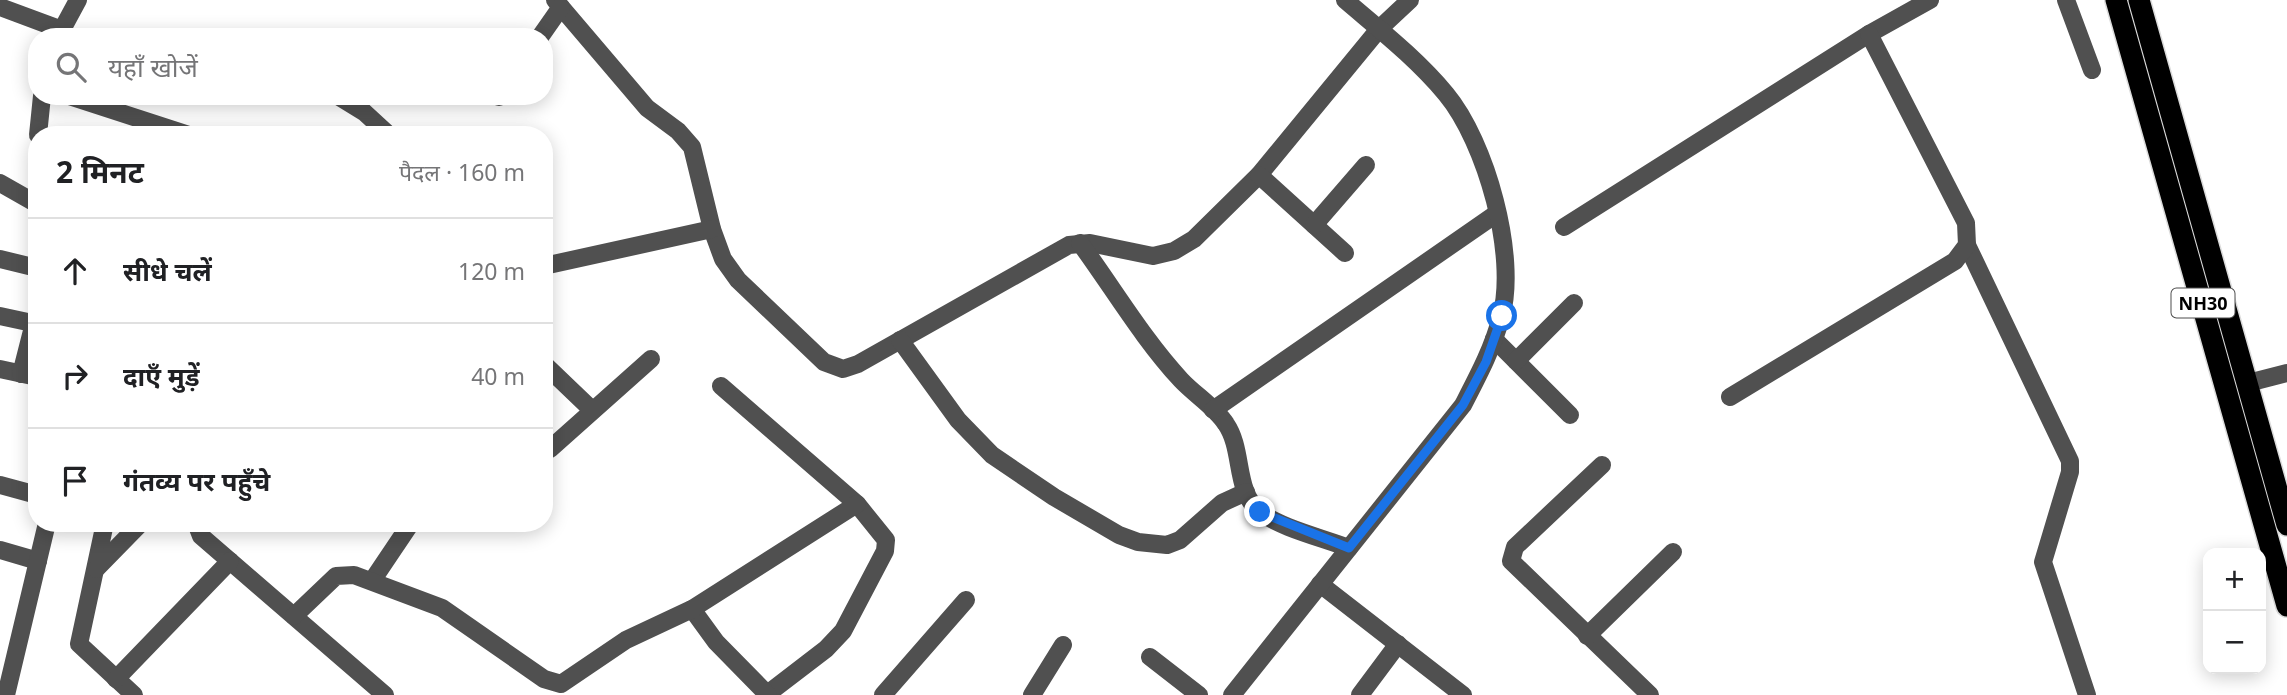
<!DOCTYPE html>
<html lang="hi">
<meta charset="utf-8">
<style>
body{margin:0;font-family:"Noto Sans","Noto Sans Devanagari",sans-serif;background:#f6f6f6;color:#202124}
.controls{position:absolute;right:21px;bottom:21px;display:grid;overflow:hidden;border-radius:14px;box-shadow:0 4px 18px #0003}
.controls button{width:63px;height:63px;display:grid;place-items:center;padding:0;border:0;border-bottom:2px solid #e0e0e0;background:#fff;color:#202124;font:35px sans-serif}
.stop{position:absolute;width:21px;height:21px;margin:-16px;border:5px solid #1a73e8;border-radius:50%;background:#fff}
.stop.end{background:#1a73e8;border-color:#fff;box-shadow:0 2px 7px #0008}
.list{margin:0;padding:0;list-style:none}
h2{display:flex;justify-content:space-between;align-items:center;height:91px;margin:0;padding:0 28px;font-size:30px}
h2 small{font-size:23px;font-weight:400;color:#757577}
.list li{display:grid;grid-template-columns:46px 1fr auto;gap:21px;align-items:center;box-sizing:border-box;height:105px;padding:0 28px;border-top:2px solid #e0e0e0}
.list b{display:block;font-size:26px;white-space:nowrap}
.list em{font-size:23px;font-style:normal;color:#757577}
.icon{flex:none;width:38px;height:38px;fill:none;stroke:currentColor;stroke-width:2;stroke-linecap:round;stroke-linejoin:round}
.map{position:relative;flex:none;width:2287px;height:695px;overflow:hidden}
.search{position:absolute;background:#fff;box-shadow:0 4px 18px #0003;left:28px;top:28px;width:525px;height:77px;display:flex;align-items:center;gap:18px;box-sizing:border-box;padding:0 24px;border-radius:28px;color:#757577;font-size:26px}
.panel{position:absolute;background:#fff;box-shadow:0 4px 18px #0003;left:28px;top:126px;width:525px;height:406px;border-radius:28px}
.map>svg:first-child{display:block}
</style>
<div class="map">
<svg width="2287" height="695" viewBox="0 0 2287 695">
<rect width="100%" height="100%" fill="#fff"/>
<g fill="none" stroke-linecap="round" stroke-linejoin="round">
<g stroke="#dbdbdb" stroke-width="24">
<g id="highway">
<polyline points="2116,0 2287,606"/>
<polyline points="2139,0 2287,525"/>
</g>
</g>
<g stroke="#505050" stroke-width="18">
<polyline points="555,0 647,108 678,131 692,147 712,229 723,259 738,280 824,362 843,369 858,364 1069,245 1090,243 1153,256 1174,251 1194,239 1259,175 1379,29 1410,0"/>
<polyline points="2066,0 2092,70"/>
<polyline points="0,7 62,30"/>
<polyline points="58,37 78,0"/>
<polyline points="540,37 561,7"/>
<polyline points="69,96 189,135"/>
<polyline points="338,96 364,112 389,135"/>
<polyline points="499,97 499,96"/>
<polyline points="38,135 42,96"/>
<polyline points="1259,175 1345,253"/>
<polyline points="0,183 37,204"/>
<polyline points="1314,225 1366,165"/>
<polyline points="1564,227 1869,34 1930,0"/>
<path d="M1080,243C1113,288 1143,339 1181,380C1195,395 1215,407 1226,424C1244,450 1234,492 1260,512C1281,528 1323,538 1349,548"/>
<polyline points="1967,245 2070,461 2070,472 2043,562 2087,695"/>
<polyline points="0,259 37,268"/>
<polyline points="544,266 712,229"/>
<polyline points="0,316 37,324"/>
<polyline points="1494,339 1570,415"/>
<polyline points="900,340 958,420 992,455 1054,497 1119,535 1138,542 1167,545 1180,540 1222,503 1246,492"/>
<polyline points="1516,361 1574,303"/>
<polyline points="544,364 591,409"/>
<polyline points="0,369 37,377"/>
<polyline points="21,374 34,323"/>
<polyline points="2248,383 2287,373"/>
<polyline points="721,386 857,504 886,540 885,551 843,631 826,649 766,695"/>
<polyline points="1730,397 1955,261 1967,245 1966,223 1869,34"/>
<polyline points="1213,410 1496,214"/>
<polyline points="550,449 651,359"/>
<polyline points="1602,465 1515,547 1511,561 1650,695"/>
<polyline points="0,485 37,495"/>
<polyline points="105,523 79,644 134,695"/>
<polyline points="196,523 201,536 385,695"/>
<polyline points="0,550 38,561"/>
<polyline points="96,569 141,523"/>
<polyline points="372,581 411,523"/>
<polyline points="1320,584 1463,695"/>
<polyline points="692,609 716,642 768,695"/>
<polyline points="294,616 336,576 354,575 442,608 544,679 561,684 626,640 692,609 857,504"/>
<polyline points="1587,636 1673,552"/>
<polyline points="1150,657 1199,695"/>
<polyline points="116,679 230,561"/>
<polyline points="6,695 47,523"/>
<polyline points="883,695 966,600"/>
<polyline points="1032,695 1063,645"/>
<path d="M1232,695L1463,405C1478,376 1493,348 1501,317C1518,256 1486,142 1446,94C1417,59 1380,30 1345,0"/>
<polyline points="1360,695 1398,644"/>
</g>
<use href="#highway" stroke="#000" stroke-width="21"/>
</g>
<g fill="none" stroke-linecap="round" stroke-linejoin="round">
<polyline stroke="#1a73e8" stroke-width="9" points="1260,512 1349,548 1463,405 1486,362 1502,316"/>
</g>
<g text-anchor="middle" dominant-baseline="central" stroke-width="7" stroke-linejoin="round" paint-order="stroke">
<rect fill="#fff" stroke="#4c4c4c" stroke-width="2" x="2171.5" y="288.5" width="63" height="29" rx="5"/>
<g font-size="18" font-weight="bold" fill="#000">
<text x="2203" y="303">NH30</text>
</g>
</g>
</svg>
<div class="controls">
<button>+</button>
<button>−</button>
</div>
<div class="stop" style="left:1502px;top:316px"></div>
<div class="stop end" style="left:1260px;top:512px"></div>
<div class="search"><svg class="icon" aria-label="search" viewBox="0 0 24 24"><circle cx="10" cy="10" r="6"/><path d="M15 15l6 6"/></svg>यहाँ खोजें</div>
<section class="panel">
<h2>2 मिनट<small>पैदल · 160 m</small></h2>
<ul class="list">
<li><svg class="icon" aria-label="ahead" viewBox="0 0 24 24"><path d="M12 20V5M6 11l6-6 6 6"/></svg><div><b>सीधे चलें</b></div><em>120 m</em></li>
<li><svg class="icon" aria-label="right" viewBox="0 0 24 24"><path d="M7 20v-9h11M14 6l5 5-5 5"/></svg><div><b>दाएँ मुड़ें</b></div><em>40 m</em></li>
<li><svg class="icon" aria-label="arrive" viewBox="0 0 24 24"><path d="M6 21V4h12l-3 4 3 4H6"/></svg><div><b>गंतव्य पर पहुँचे</b></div></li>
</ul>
</section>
</div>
